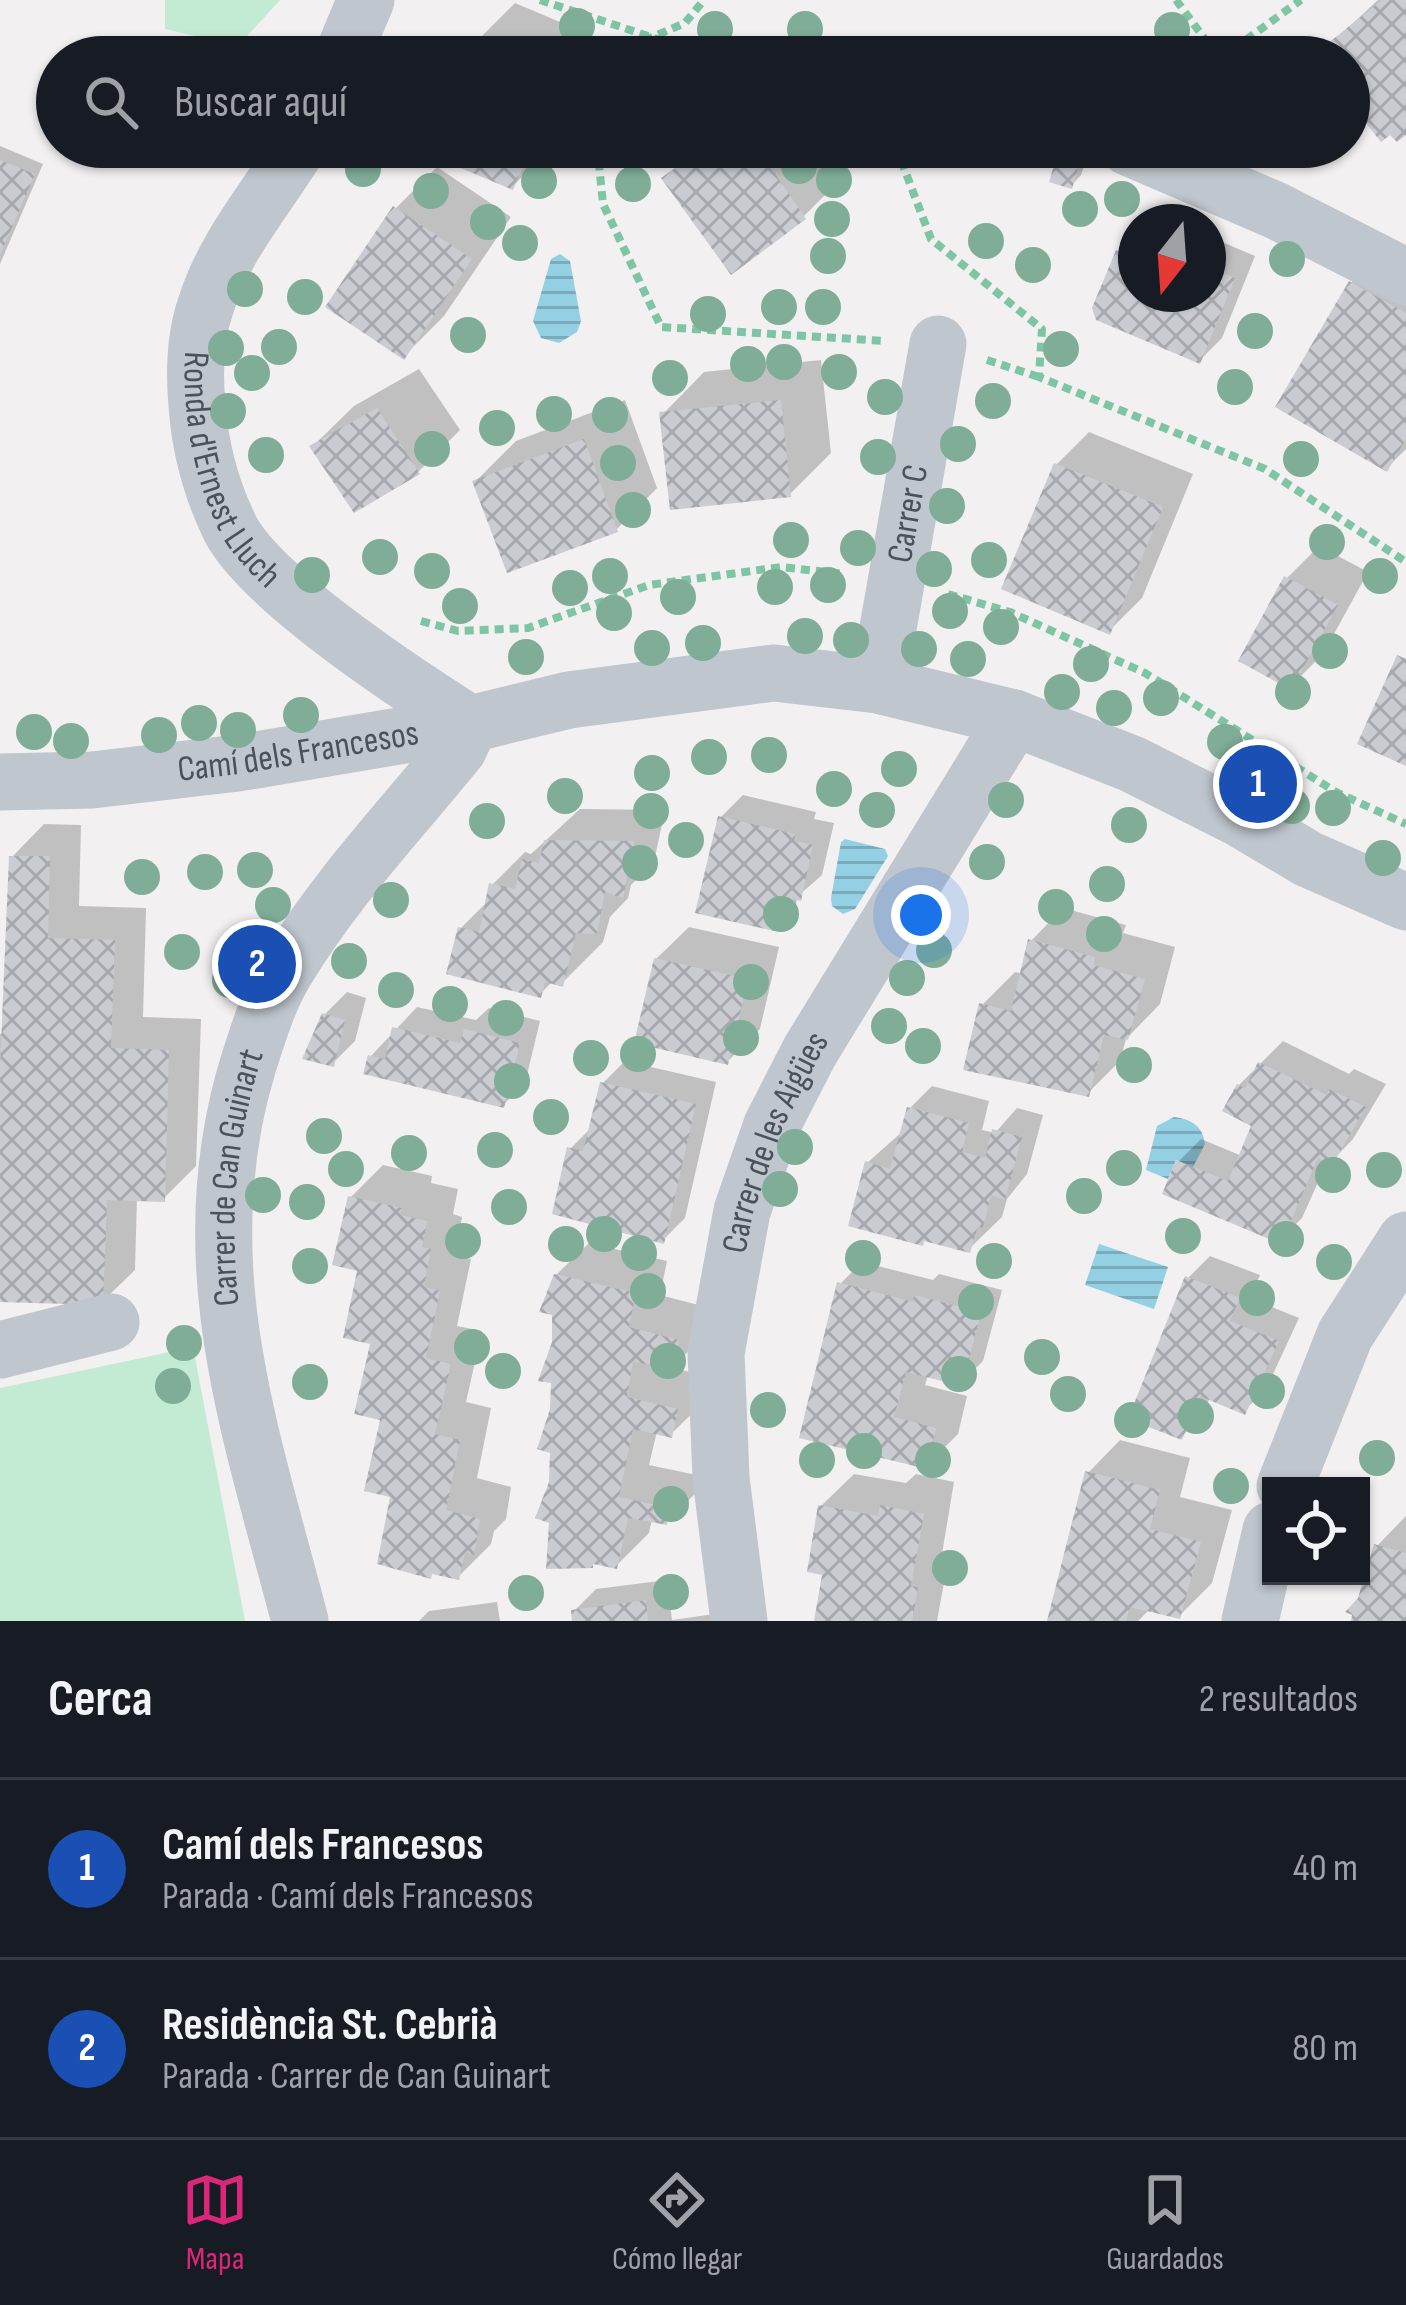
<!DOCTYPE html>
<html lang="es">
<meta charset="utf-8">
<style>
body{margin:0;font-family:"Sofia Sans Condensed",sans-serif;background:#20242c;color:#f1f3f6}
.controls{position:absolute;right:36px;bottom:36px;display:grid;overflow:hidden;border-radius:0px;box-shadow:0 3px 9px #0004}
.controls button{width:108px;height:108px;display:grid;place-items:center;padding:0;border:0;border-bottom:3px solid #363941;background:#171b24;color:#f1f3f6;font:60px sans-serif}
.compass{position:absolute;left:1118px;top:204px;width:108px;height:108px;border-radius:50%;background:#171b24;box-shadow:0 3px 9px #0004;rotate:197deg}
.you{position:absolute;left:921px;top:915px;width:42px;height:42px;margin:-30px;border:9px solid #fff;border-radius:50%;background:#1a73e8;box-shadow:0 0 0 18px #1a73e833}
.badge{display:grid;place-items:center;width:78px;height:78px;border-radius:50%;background:#db2777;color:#fff;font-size:39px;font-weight:700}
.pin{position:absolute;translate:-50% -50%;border:6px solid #fff;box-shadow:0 3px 12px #0006}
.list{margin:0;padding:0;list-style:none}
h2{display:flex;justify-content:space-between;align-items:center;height:156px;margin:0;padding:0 48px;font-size:51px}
h2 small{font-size:39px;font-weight:400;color:#9ea1a6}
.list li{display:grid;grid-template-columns:78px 1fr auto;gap:36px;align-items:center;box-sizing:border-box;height:180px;padding:0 48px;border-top:3px solid #363941}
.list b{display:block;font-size:45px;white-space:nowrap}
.list p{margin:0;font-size:39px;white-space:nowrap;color:#9ea1a6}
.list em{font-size:39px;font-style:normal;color:#9ea1a6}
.icon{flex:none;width:66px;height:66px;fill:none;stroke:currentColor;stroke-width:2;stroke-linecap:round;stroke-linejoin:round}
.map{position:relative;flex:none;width:1406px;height:1621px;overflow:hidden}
.search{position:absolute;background:#171b24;box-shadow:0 3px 9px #0004;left:36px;right:36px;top:36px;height:132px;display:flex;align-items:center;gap:30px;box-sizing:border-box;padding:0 42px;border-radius:66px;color:#9ea1a6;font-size:45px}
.sheet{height:516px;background:#171b24}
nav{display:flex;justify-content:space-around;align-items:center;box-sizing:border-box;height:168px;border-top:3px solid #363941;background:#171b24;font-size:33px;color:#9ea1a6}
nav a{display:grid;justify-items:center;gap:6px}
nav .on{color:#db2777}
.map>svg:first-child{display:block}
</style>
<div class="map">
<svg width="1406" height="1621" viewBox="0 0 1406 1621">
<defs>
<pattern id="water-rules" width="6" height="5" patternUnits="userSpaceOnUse" patternTransform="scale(3)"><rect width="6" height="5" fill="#94d0e3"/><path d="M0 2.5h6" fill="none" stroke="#7babbb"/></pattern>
<pattern id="building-cross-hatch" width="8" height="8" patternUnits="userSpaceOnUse" patternTransform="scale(3)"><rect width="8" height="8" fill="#caccd1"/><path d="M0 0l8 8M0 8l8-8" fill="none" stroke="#a6a8ad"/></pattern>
</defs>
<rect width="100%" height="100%" fill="#f2f0f0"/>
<g fill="#c3ebd4">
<polygon points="165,0 280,0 238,46 165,29"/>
<polygon points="193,1347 245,1621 0,1621 0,1388"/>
</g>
<g fill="url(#water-rules)">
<polygon points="560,254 570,261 581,321 577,332 559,343 541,338 533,321 551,259"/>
<polygon points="845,839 885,849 888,856 855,909 843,914 832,906 831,898 841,842"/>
<path d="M1174,1117C1191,1119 1203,1126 1205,1144L1193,1167L1176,1160L1168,1179L1146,1170L1157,1126Z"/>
<polygon points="1099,1244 1168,1267 1154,1309 1085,1285"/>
</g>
<g fill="#0003">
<polygon points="1378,0 1406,0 1406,131 1349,97 1349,57 1329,57 1326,48"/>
<polygon points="515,3 598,38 590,57 469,57 474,44"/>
<polygon points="0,146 43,164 0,264"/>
<polygon points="430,147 552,147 512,187"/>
<polygon points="697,147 825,147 845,175 804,216 665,179"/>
<polygon points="1070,149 1088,155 1081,175 1071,186 1059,160"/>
<polygon points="437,167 511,217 444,316 403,357 396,208"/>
<polygon points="1136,234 1136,294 1208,294 1208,236 1255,256 1222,338 1200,360 1096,315 1118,252"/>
<polygon points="1384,250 1406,263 1406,449 1386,469 1279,406 1352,282"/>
<polygon points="821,360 831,453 790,494 663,414 704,372"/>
<polygon points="419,369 460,430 419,471 355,509 313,446 354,406"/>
<polygon points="625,400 657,488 616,530 475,482 516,441"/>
<polygon points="1089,432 1193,474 1142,598 1109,631 1057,464"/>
<polygon points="1319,546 1368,572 1323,654 1291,686 1287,578"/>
<polygon points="743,795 816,812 814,819 834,823 822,875 797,897 796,905 773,928 720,818"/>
<polygon points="580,809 665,810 654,862 631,885 628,898 610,917 603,942 562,983 553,981 540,994 460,929 489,900 492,885 525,852 531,854"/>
<polygon points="44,824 81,825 79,906 146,908 143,1017 201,1019 196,1166 163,1199 137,1198 135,1270 102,1302 0,1299 0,1034 6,1034 12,857"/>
<polygon points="1063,908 1126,925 1123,933 1175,947 1160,1004 1126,1039 1120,1061 1088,1093 982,1005 1015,972 1023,974 1031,941"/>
<polygon points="689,927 779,947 760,1029 727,1062 656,959"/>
<polygon points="347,992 366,998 355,1041 333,1063 324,1015"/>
<polygon points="417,1007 476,1020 489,1008 540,1021 525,1083 503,1105 371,1056"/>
<polygon points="1283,1041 1349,1074 1354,1069 1386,1084 1353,1139 1331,1162 1328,1160 1302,1218 1280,1240 1178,1162 1201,1139 1242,1156 1255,1124 1239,1085"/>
<polygon points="625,1061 716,1082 685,1218 663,1240 570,1149 593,1126 603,1083"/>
<polygon points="932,1086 989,1101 982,1130 995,1133 1017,1108 1043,1115 1027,1174 1007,1199 1002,1217 969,1249 867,1163 903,1131 910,1108"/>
<polygon points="383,1165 432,1176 431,1183 458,1189 453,1214 462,1217 455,1255 471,1259 457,1326 482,1331 466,1402 491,1408 477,1478 511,1487 506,1519 494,1531 491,1544 458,1577 394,1495 351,1197"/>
<polygon points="589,1243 667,1261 660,1295 710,1308 704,1335 672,1368 709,1376 704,1402 671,1434 657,1431 649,1465 701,1476 699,1490 666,1522 652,1519 649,1533 616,1566 552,1482 556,1275"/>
<polygon points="1210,1256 1260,1275 1250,1298 1299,1318 1266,1389 1244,1411 1210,1397 1203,1415 1181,1437 1188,1278"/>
<polygon points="862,1262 933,1280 939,1274 1002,1290 983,1361 961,1383 928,1375 925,1385 967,1396 958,1434 926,1466 802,1436 840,1284"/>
<polygon points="1120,1440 1190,1458 1180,1497 1232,1510 1212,1583 1179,1616 1150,1609 1138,1621 1050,1621 1088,1473"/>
<polygon points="854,1474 906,1483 916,1474 954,1482 942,1554 949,1555 937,1621 817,1621 826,1572 821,1506"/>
<polygon points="1406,1516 1406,1621 1354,1621 1377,1546"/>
<polygon points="667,1580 672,1620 721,1613 722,1621 575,1621 574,1611 596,1589"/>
<polygon points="497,1602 500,1621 419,1621 429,1611"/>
</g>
<g fill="url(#building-cross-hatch)">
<polygon points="1382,0 1406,0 1406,135 1397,142 1390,135 1381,142 1349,102 1349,57 1329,57 1322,48"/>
<polygon points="427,147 531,147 513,190 425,153"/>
<polygon points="705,147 757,147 806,219 731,275 661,178"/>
<polygon points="1056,158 1079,165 1072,189 1049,182"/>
<polygon points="0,160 35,174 0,255"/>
<polygon points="393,206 472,259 404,360 325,307"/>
<polygon points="1116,250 1136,259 1136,294 1208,294 1208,267 1235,278 1200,364 1096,320 1092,308"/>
<polygon points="1349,281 1406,313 1406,439 1387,472 1275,407"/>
<polygon points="781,400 791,497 670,510 659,412"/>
<polygon points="377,408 420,474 354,513 309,446"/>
<polygon points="584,439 618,532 507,573 472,481"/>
<polygon points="1054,463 1163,507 1110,635 1001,589"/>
<polygon points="1284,576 1338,605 1291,690 1238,661"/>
<polygon points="1397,655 1406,659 1406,766 1357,744"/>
<polygon points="718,816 795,834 794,841 813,845 801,901 782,897 774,931 695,913"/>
<polygon points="544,840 634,841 623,898 605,892 597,934 576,933 563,987 545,982 541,998 446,974 458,927 479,932 489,883 515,889 522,859 539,863"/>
<polygon points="9,856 50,856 48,938 115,940 111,1048 169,1050 165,1202 107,1200 103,1305 0,1302 0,1067"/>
<polygon points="1028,939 1095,957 1093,965 1145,979 1128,1040 1104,1035 1089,1097 963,1070 979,1003 1011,1011"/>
<polygon points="654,958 748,979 728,1065 634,1043"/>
<polygon points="322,1013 345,1020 334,1067 302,1059"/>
<polygon points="392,1027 460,1043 464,1029 520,1043 504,1108 363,1074 368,1055 385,1059"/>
<polygon points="1258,1062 1327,1095 1329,1089 1366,1107 1332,1165 1318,1158 1281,1244 1162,1194 1176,1160 1228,1181 1251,1126 1222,1111 1237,1084 1245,1088"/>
<polygon points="600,1082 696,1104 664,1244 552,1214 567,1147 583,1151"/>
<polygon points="907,1107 969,1123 962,1152 985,1158 992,1129 1022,1137 1005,1200 991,1195 983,1228 978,1226 970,1253 924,1241 923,1246 848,1226 865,1161 890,1169"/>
<polygon points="348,1196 402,1208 400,1215 427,1221 422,1247 431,1249 424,1287 440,1291 426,1358 451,1364 435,1434 460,1440 446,1510 480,1519 474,1555 465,1552 459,1580 432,1574 431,1579 377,1564 390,1497 364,1491 380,1420 354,1414 370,1344 343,1338 357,1271 332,1265"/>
<polygon points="554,1274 636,1293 629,1327 679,1340 673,1371 633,1361 627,1397 678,1409 672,1438 633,1429 619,1497 670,1508 667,1525 628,1518 617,1569 593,1564 593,1568 546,1569 549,1523 535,1518 549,1482 550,1453 537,1449 550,1409 551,1383 538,1381 552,1342 552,1315 539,1312"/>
<polygon points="1185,1276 1240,1298 1230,1321 1279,1341 1245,1415 1200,1396 1182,1440 1128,1419"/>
<polygon points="837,1282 913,1302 914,1295 981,1312 962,1386 906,1372 894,1417 936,1428 927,1469 799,1438"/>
<polygon points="1085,1471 1160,1490 1150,1529 1201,1542 1180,1619 1130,1607 1126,1621 1047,1621"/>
<polygon points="818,1505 878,1516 880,1505 924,1514 911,1586 918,1587 912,1621 814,1621 822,1575 807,1572"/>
<polygon points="1374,1544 1406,1553 1406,1621 1351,1621 1352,1615 1345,1612 1358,1598"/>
<polygon points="646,1600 648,1621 572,1621 571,1610"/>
</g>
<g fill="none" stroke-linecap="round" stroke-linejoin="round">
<g stroke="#7ec5a5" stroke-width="8" stroke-dasharray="9 6" stroke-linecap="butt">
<polyline points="540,0 711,57"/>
<polyline points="1176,0 1218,57"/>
<polyline points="641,57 650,38 685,23 704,0"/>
<polyline points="1222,57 1301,0"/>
<polyline points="601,147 598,154 603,204 661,327 885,341"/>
<polyline points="896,147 931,239 1042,329 1039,377 1265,469 1406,562"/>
<polyline points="987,360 1039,377"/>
<polyline points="948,594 1010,612 1145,673 1336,792 1406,824"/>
<polyline points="421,621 458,631 528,628 649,585 781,567 845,574"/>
</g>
<g stroke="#bfc6cd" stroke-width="57">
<polyline points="342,57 366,0"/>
<path id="s1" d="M298,147C266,199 225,245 206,305C195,336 194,372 197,405C200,447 211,489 230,528C261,589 410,686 470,724"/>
<polyline points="1128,147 1277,211 1406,277"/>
<path id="s2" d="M878,685L938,344"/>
<path id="s3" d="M0,782L92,780L238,763L470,724L569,700L774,673L878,685L1014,718L1132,764L1239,818L1308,859L1406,902"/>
<polyline points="0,1350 111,1322"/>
<polyline points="1285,1486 1345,1335 1406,1240"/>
<path id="s4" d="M300,1621C251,1432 188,1261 248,1065C258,1034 268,1000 285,972C333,891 400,821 459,748L470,724"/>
<path id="s5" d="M739,1621L721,1478L716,1353L742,1211L772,1125L810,1051L1014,718"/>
<polyline points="1250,1621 1271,1530"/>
</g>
</g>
<g fill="#7fad97">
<circle cx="577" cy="26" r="18"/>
<circle cx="715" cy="29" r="18"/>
<circle cx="805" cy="29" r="18"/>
<circle cx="1172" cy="30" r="18"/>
<circle cx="799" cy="166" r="18"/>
<circle cx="363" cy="169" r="18"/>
<circle cx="834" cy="180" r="18"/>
<circle cx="539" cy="181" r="18"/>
<circle cx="633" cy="184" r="18"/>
<circle cx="431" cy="191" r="18"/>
<circle cx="1122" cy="199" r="18"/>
<circle cx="1080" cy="209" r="18"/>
<circle cx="832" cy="219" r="18"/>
<circle cx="488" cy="222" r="18"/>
<circle cx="986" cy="241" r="18"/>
<circle cx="520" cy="243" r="18"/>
<circle cx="828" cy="256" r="18"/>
<circle cx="1287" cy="259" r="18"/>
<circle cx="1033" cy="265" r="18"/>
<circle cx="245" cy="289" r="18"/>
<circle cx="305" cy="297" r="18"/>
<circle cx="779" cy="307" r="18"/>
<circle cx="823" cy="307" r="18"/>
<circle cx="708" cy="314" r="18"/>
<circle cx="1255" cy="331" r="18"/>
<circle cx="468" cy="335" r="18"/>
<circle cx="279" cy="347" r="18"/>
<circle cx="226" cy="348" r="18"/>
<circle cx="1061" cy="349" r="18"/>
<circle cx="784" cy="362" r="18"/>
<circle cx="748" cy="364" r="18"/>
<circle cx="839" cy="372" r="18"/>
<circle cx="252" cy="373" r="18"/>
<circle cx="670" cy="378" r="18"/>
<circle cx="1235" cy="387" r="18"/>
<circle cx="885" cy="397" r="18"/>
<circle cx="993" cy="401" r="18"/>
<circle cx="228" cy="411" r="18"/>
<circle cx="554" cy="414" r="18"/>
<circle cx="610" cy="415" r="18"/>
<circle cx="497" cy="428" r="18"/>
<circle cx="958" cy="444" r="18"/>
<circle cx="432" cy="449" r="18"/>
<circle cx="266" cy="455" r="18"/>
<circle cx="878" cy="457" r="18"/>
<circle cx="1301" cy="459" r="18"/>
<circle cx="618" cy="463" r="18"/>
<circle cx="947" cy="506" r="18"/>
<circle cx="633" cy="510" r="18"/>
<circle cx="791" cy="540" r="18"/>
<circle cx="1327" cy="542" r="18"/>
<circle cx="858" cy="548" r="18"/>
<circle cx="380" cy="557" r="18"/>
<circle cx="989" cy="560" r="18"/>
<circle cx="934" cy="569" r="18"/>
<circle cx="432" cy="571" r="18"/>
<circle cx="312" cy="575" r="18"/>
<circle cx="610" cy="576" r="18"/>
<circle cx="1380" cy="576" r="18"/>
<circle cx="828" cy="585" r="18"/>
<circle cx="775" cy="587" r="18"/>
<circle cx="570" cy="588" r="18"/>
<circle cx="678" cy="597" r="18"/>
<circle cx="460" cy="606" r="18"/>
<circle cx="950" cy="611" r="18"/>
<circle cx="614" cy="613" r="18"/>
<circle cx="1001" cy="627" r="18"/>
<circle cx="805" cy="636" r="18"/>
<circle cx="851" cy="640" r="18"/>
<circle cx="703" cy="643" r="18"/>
<circle cx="652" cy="648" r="18"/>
<circle cx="919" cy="649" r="18"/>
<circle cx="1330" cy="651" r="18"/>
<circle cx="526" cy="657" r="18"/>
<circle cx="968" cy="659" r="18"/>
<circle cx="1091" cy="664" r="18"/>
<circle cx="1062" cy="692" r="18"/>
<circle cx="1293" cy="692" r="18"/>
<circle cx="1161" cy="698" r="18"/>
<circle cx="1114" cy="708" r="18"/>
<circle cx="301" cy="715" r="18"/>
<circle cx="199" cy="723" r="18"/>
<circle cx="238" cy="730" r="18"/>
<circle cx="34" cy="732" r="18"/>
<circle cx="159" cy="735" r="18"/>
<circle cx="71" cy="741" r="18"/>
<circle cx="1225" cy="742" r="18"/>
<circle cx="769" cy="755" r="18"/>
<circle cx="709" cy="757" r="18"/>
<circle cx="899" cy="769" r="18"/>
<circle cx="652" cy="773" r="18"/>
<circle cx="1241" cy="778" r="18"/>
<circle cx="834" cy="789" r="18"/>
<circle cx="565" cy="796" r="18"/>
<circle cx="1006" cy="800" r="18"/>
<circle cx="1292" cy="806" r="18"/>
<circle cx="1333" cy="808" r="18"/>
<circle cx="877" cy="810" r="18"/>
<circle cx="651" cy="811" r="18"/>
<circle cx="487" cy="821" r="18"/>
<circle cx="1129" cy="825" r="18"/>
<circle cx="686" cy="840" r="18"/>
<circle cx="1383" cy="858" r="18"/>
<circle cx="987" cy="862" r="18"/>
<circle cx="640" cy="863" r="18"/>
<circle cx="255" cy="870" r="18"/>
<circle cx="205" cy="872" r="18"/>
<circle cx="142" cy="877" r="18"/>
<circle cx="1107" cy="884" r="18"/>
<circle cx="391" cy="900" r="18"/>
<circle cx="273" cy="905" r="18"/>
<circle cx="1056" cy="907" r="18"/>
<circle cx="781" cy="914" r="18"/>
<circle cx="1104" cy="934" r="18"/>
<circle cx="934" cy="950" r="18"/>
<circle cx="182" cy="952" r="18"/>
<circle cx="349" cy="961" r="18"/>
<circle cx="907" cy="978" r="18"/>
<circle cx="230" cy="980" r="18"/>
<circle cx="751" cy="982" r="18"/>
<circle cx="396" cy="990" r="18"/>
<circle cx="450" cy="1004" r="18"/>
<circle cx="506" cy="1018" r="18"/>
<circle cx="889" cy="1026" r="18"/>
<circle cx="741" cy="1038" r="18"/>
<circle cx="923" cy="1046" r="18"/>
<circle cx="638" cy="1054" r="18"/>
<circle cx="591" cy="1058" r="18"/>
<circle cx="1134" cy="1065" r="18"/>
<circle cx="512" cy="1081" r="18"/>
<circle cx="551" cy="1117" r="18"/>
<circle cx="324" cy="1136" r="18"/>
<circle cx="795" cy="1147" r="18"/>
<circle cx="495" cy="1150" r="18"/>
<circle cx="409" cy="1153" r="18"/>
<circle cx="1124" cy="1168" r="18"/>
<circle cx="346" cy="1169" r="18"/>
<circle cx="1384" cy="1170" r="18"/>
<circle cx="1333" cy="1175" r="18"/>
<circle cx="780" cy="1189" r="18"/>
<circle cx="263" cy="1195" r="18"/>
<circle cx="1084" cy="1196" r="18"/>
<circle cx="307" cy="1202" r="18"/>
<circle cx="509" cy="1207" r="18"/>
<circle cx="604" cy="1234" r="18"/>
<circle cx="1183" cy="1236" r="18"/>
<circle cx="1286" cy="1239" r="18"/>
<circle cx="463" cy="1241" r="18"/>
<circle cx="566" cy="1244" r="18"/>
<circle cx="639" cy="1253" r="18"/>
<circle cx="863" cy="1258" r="18"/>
<circle cx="994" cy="1261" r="18"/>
<circle cx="1334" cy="1262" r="18"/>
<circle cx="310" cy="1266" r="18"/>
<circle cx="648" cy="1291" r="18"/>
<circle cx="1257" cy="1298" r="18"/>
<circle cx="976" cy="1302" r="18"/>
<circle cx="184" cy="1343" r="18"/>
<circle cx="472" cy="1347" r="18"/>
<circle cx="1042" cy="1357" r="18"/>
<circle cx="668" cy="1361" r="18"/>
<circle cx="503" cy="1371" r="18"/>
<circle cx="959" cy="1374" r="18"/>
<circle cx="310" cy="1382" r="18"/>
<circle cx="173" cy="1386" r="18"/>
<circle cx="1267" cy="1391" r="18"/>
<circle cx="1068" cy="1394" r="18"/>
<circle cx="768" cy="1410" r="18"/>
<circle cx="1196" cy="1416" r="18"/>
<circle cx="1132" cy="1420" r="18"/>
<circle cx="864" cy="1451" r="18"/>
<circle cx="1377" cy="1458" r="18"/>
<circle cx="817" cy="1460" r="18"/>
<circle cx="933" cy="1460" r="18"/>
<circle cx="1231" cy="1486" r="18"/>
<circle cx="671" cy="1504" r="18"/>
<circle cx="950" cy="1568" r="18"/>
<circle cx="671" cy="1592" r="18"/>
<circle cx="526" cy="1593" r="18"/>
</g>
<g text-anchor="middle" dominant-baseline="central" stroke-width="9" stroke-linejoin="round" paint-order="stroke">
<g font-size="36" fill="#49525b" stroke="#fff">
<text stroke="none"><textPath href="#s1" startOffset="357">Ronda d'Ernest Lluch</textPath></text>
<text stroke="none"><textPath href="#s2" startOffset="174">Carrer C</textPath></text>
<text stroke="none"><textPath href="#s3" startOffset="300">Camí dels Francesos</textPath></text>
<text stroke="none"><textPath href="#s5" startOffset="489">Carrer de les Aigües</textPath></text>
<text stroke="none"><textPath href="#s4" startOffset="453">Carrer de Can Guinart</textPath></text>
</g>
</g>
</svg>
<div class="controls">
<button><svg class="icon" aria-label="locate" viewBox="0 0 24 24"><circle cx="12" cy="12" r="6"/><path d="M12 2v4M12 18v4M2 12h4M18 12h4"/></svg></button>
</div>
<svg class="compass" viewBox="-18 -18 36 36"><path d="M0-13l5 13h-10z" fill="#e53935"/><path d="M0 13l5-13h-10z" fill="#9ea1a6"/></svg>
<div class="you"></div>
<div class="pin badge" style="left:1258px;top:784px;background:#1a4fb4">1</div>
<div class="pin badge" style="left:257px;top:964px;background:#1a4fb4">2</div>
<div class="search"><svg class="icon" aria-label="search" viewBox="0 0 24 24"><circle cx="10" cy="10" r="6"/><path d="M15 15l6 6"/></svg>Buscar aquí</div>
</div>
<section class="sheet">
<h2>Cerca<small>2 resultados</small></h2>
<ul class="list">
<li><span class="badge" style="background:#1a4fb4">1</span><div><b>Camí dels Francesos</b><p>Parada · Camí dels Francesos</p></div><em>40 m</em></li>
<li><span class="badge" style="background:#1a4fb4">2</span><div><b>Residència St. Cebrià</b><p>Parada · Carrer de Can Guinart</p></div><em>80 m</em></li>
</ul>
</section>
<nav>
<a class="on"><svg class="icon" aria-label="map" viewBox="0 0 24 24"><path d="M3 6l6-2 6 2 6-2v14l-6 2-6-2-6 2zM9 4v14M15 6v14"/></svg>Mapa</a>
<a><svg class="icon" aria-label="directions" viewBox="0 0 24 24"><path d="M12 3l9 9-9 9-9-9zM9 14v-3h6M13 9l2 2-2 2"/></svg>Cómo llegar</a>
<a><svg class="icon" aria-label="saved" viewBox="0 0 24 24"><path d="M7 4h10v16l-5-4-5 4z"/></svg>Guardados</a>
</nav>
